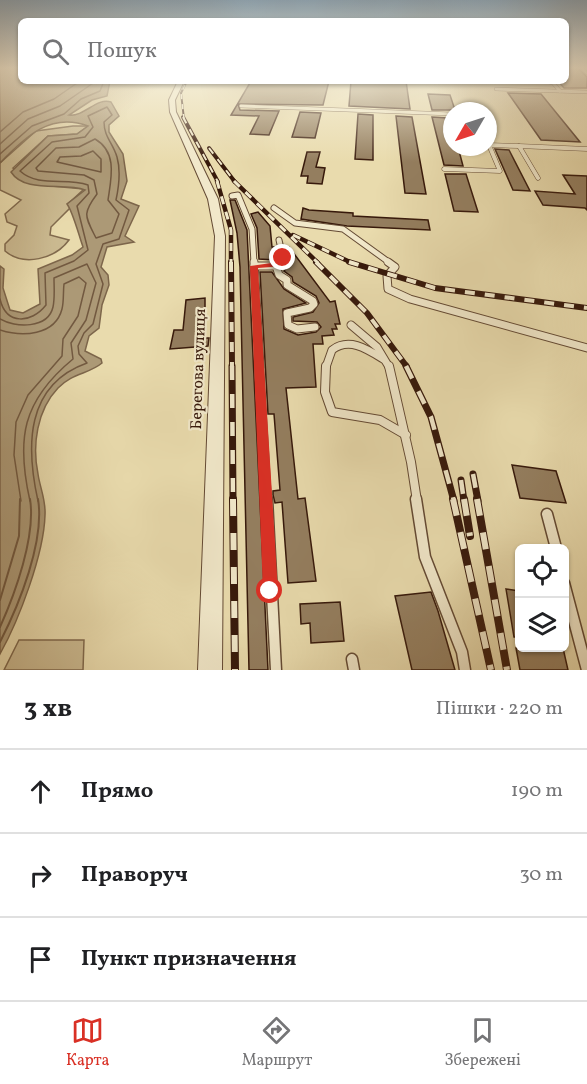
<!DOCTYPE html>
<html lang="uk">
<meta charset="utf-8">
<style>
body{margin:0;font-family:Vollkorn,serif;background:#f2f2f2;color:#202124}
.controls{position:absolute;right:18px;bottom:18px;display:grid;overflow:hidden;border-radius:9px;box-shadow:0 2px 4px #0004}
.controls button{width:54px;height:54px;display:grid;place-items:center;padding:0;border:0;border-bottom:2px solid #e0e0e0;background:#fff;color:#202124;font:30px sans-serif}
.compass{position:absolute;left:443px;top:102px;width:54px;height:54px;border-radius:50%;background:#fff;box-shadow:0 2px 4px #0004;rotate:231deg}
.stop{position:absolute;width:18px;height:18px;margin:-14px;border:4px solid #d93025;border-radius:50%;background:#fff}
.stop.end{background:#d93025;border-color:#fff;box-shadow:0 2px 6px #0008}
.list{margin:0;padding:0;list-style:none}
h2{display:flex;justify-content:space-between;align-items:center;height:78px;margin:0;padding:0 24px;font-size:26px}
h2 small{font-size:20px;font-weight:400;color:#757577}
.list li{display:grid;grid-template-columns:39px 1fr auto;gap:18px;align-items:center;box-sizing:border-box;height:84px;padding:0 24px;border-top:2px solid #e0e0e0}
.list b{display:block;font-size:22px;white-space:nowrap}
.list em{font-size:20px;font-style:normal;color:#757577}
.icon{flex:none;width:33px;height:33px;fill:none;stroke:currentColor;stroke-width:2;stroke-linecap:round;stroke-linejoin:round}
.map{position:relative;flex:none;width:587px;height:670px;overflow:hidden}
.search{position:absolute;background:#fff;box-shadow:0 2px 4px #0004;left:18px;right:18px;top:18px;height:66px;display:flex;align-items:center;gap:15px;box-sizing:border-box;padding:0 21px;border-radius:9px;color:#757577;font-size:22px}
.sheet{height:330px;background:#fff}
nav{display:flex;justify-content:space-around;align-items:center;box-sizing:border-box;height:84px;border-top:2px solid #e0e0e0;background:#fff;font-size:16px;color:#757577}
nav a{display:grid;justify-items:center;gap:3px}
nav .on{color:#d93025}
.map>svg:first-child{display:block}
</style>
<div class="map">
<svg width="587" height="670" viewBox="0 0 587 670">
<rect width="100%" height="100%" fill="#e9dbad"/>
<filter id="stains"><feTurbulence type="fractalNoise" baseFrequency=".00333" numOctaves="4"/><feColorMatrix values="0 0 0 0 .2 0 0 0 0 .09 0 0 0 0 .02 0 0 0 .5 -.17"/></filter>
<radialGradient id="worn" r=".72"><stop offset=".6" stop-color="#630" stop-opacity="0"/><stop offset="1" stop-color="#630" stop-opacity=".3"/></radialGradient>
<g fill="#cbba91" stroke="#816a4e" stroke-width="1.5">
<path d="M73,126H88L77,134L48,136L13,168L51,186L84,189L68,204L70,208L51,227L50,235L69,240C55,259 24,267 5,251V244L14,235L17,226L7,222L5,214L21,200L0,190V163L36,131Z"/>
<polygon points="19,640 84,640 83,670 4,670"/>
</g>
<path fill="#ac9976" stroke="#7d664b" stroke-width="1.5" d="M0,68H21V81H110L107,96L92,100L69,115C84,117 97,97 111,102L119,116L109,125V132L123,154L127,181L121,199L139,206L125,236L134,242L107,247L101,267L108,275L109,285L102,305L99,328L89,336L85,351L101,359L102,363C89,374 72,373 58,388C37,410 32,445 38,474C40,488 46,500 45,515C44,554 19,620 0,654V266L4,269L3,288L10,310L23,313L40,304L38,269L72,255L83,247C79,236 73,212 67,204L85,190C64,182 25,194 11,172L48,136L77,134L88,126C51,112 26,136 0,163Z"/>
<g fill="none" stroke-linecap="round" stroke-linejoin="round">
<g stroke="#725940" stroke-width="1.5">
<polyline points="0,132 23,112 54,99 80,81"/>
<path d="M95,139C118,152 111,179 108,200L119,214L112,233L96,238C85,216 82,214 97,194L94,180L84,175L38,171L36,168L56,148L79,147Z"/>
<polyline points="0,144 28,119 60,106 96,81"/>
<polygon points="93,151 101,159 101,172 57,162 60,157 81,156"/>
<polyline points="0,154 32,126 64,114 81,99 100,91 104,81"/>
<path d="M0,299C6,325 31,324 46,305L45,273L74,261L88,250L77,206L89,193L88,185C66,177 39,188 20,171L52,142L85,137L93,127L88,116L107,107L112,115L104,122C104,137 113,143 117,157C121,171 119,186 116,200L129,210L119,239L103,244L96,264L103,284L93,324L84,333L78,346L79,354L87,363C25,385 26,447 38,501"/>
<path d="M0,319C15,328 48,329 53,307C55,298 54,287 54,278L87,264L96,283L86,320L71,343L73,359C22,401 16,439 30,501"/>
<path d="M0,330C22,337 55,336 62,309C64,301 63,292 64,284L79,277L86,283L78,316L63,339L62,356L28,395L16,422L14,455L21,501"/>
</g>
<g stroke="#725940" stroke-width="2">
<polyline points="0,600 19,536 20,499"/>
<path d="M0,627C15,594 36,536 30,499"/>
<path d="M0,642C19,605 45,541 38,499"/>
</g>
</g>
<g fill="#947e5f" stroke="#37190b" stroke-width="1.5">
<polygon points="566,68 578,68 587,77 587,88 564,88 558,81 566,81"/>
<polygon points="251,81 329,81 323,105 238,104 240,110 279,111 269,135 250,134 259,116 231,115"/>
<polygon points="351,81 406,81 410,109 349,106"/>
<polygon points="508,93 541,94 580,142 541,140"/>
<polygon points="428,94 450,95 455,110 432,110"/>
<polygon points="300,112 321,113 315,138 292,137"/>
<polygon points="358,114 373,115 373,160 355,159"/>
<polygon points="396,116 412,117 426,194 405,193"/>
<polygon points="432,117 448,118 452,129 452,147 458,147 463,166 444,165"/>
<polygon points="495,149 509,150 530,191 513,190"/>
<polygon points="307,152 320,152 316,167 325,168 322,184 307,183 308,176 301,176"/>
<polygon points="445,174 466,174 478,212 454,211"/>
<polygon points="563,175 587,176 587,210 585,208 543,205 535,191 575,194"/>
<polygon points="230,200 235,200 247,230 268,670 249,670 240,267 237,233"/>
<polygon points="303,208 309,210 353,213 353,216 428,220 430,230 347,226 301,219"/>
<polygon points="258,212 270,226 272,247 276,247 278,259 275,260 259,259 257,228 251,214"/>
<polygon points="289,247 330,302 335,301 340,324 335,324 337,329 332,329 334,335 322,336 323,344 313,344 316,387 286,388 298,499 305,498 316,581 288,583 282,502 275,503 273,495 273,491 280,490 274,414 268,414 260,272 272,272 284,289 306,303 283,309 284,329 298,335 316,332 321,327 317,322 293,321 293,317 313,312 319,303 316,296 293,282 292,277 284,271 290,263 286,248"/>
<polygon points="205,298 205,314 200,315 196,338 209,338 208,346 170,349 174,330 183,330 186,300"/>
<polygon points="512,465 556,471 566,503 520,498"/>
<polygon points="506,589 519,591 519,637 514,637"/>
<polygon points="431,592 438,611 455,670 412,670 395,596"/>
<polygon points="340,602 344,641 311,643 310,623 301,624 300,604"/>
<polygon points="516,648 563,648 568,670 520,670"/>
</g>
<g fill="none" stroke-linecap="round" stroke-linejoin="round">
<g stroke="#644a34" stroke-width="4">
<g id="lane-far5">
<polyline points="582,68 587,73"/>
<polyline points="545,81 553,83 560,91"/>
<polyline points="496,89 587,92"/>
<polyline points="241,106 452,114"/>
</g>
</g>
<g stroke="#644a34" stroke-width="5">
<g id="lane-far4">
<polyline points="444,169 500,171 489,145 519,146"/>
<polyline points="538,178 519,146 587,149"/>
</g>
</g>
<g stroke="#644a34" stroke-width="7">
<g id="lane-far3">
<polyline points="232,196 238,195 252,229 254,263"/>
<polyline points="274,208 295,223 343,229 390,263"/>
<polyline points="279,240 284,262 281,263"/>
</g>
</g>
<g stroke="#644a34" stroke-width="9">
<g id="lane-far2">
<polyline points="254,262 260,367"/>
<polyline points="388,262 395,267 387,276 388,289 410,299 587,348"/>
<polyline points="254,266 276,266 279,275 287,280 287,285 313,301 314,304 310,308 287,313 288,325 297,329 315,327"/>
<polyline points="276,266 284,262"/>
<polyline points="351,325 377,347 389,367"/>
<path d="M326,367L332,350C349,337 367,349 383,359"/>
</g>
</g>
<g stroke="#644a34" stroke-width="10">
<g id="lane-far1">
<polyline points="259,366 267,501"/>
<polyline points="326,366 325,392 332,412 380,420 406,435"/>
<polyline points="389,366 411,462 417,501"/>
</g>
</g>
<g stroke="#644a34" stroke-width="13">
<g id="lane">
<polyline points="267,499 276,670"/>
<polyline points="416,499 425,557 462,652 465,670"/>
<polyline points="547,514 556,548"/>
<polyline points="564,583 587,670"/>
<polyline points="352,659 354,670"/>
</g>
</g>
<g stroke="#644a34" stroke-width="2">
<polygon id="street" points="178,81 184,81 175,100 176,112 218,199 225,236 222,670 198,670 215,236 208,199 170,112 169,100"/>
</g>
<use href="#lane-far5" stroke="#f1e8ca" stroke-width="3"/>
<use href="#lane-far4" stroke="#f1e8ca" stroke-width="4"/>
<use href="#lane-far3" stroke="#f1e8ca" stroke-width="5"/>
<use href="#lane-far2" stroke="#f1e8ca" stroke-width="7"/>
<use href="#lane-far1" stroke="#f1e8ca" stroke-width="8"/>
<use href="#lane" stroke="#f1e8ca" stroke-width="10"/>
<use href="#street" fill="#f1e8ca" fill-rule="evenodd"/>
<g stroke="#37190b" stroke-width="2">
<polyline id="rail-far5" points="184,119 181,93 187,81"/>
</g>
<g stroke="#37190b" stroke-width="4">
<g id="rail-far4">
<polyline points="183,117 218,182"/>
<polyline points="209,148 235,182"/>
</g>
</g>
<g stroke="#37190b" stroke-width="4.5">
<g id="rail-far3">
<polyline points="217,181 231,230 231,263"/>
<polyline points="234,181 318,263"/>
<polyline points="293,235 352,263"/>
</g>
</g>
<g stroke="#37190b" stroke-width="6">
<g id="rail-far2">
<polyline points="231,262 232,367"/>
<polyline points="316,262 367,313 407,367"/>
<polyline points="349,262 435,288 587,308"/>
</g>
</g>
<g stroke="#37190b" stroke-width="7">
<g id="rail-far1">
<polyline points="232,366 233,501"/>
<polyline points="406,366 431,417 454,501"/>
<polyline points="473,474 478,501"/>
<polyline points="461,480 464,501"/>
</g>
</g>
<g stroke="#37190b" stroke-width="8">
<g id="rail">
<polyline points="233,499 235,670"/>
<polyline points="453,499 491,670"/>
<polyline points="464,499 470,536"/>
<polyline points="477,499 507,670"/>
</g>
</g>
<use href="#rail-far5" stroke="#f1e8ca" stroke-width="1.5" stroke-dasharray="5" stroke-linecap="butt"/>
<use href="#rail-far4" stroke="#f1e8ca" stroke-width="2" stroke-dasharray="7" stroke-linecap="butt"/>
<use href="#rail-far3" stroke="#f1e8ca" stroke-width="3" stroke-dasharray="8" stroke-linecap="butt"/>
<use href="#rail-far2" stroke="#f1e8ca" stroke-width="4" stroke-dasharray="10" stroke-linecap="butt"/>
<use href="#rail-far1" stroke="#f1e8ca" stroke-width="4.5" stroke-dasharray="14" stroke-linecap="butt"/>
<use href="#rail" stroke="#f1e8ca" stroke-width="6" stroke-dasharray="17" stroke-linecap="butt"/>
</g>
<linearGradient id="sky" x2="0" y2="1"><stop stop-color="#90a9ba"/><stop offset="0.42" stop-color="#f5efda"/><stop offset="1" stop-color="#f5efda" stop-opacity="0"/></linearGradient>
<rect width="587" height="162" fill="url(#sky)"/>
<polygon fill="#d93025" points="280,256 287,258 284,266 258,268 278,591 276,596 270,598 265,596 263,591 250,266 278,262"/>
<g text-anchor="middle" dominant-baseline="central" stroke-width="4.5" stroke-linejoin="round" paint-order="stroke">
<g font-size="16" fill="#37190b" stroke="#f1e8ca">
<text transform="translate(199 369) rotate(-88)">Берегова вулиця</text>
</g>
</g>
<rect width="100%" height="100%" filter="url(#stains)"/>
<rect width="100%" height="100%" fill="url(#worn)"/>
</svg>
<div class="controls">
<button><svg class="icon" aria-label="locate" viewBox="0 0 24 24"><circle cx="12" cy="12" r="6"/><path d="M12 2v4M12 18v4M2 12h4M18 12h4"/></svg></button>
<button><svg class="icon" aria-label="layers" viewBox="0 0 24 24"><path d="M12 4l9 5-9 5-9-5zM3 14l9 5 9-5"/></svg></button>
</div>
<svg class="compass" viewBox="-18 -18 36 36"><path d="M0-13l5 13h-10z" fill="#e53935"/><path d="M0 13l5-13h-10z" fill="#757577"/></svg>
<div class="stop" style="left:270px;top:591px"></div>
<div class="stop end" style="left:283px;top:258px"></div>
<div class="search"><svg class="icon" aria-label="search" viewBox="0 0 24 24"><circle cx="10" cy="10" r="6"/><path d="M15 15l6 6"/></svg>Пошук</div>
</div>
<section class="sheet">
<h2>3 хв<small>Пішки · 220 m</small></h2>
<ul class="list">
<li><svg class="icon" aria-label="ahead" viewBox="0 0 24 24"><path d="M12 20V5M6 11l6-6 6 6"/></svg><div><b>Прямо</b></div><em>190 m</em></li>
<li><svg class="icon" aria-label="right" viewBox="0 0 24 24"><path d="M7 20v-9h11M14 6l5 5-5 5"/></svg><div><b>Праворуч</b></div><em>30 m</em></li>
<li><svg class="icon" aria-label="arrive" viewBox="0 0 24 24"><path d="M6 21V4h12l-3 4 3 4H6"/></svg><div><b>Пункт призначення</b></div></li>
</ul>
</section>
<nav>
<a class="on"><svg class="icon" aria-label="map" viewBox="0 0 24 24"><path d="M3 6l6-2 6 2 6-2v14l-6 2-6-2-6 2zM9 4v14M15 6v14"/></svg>Карта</a>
<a><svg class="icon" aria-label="directions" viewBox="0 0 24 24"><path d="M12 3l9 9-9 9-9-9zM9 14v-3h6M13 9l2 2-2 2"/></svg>Маршрут</a>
<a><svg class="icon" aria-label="saved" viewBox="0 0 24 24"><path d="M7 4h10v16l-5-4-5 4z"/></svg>Збережені</a>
</nav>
